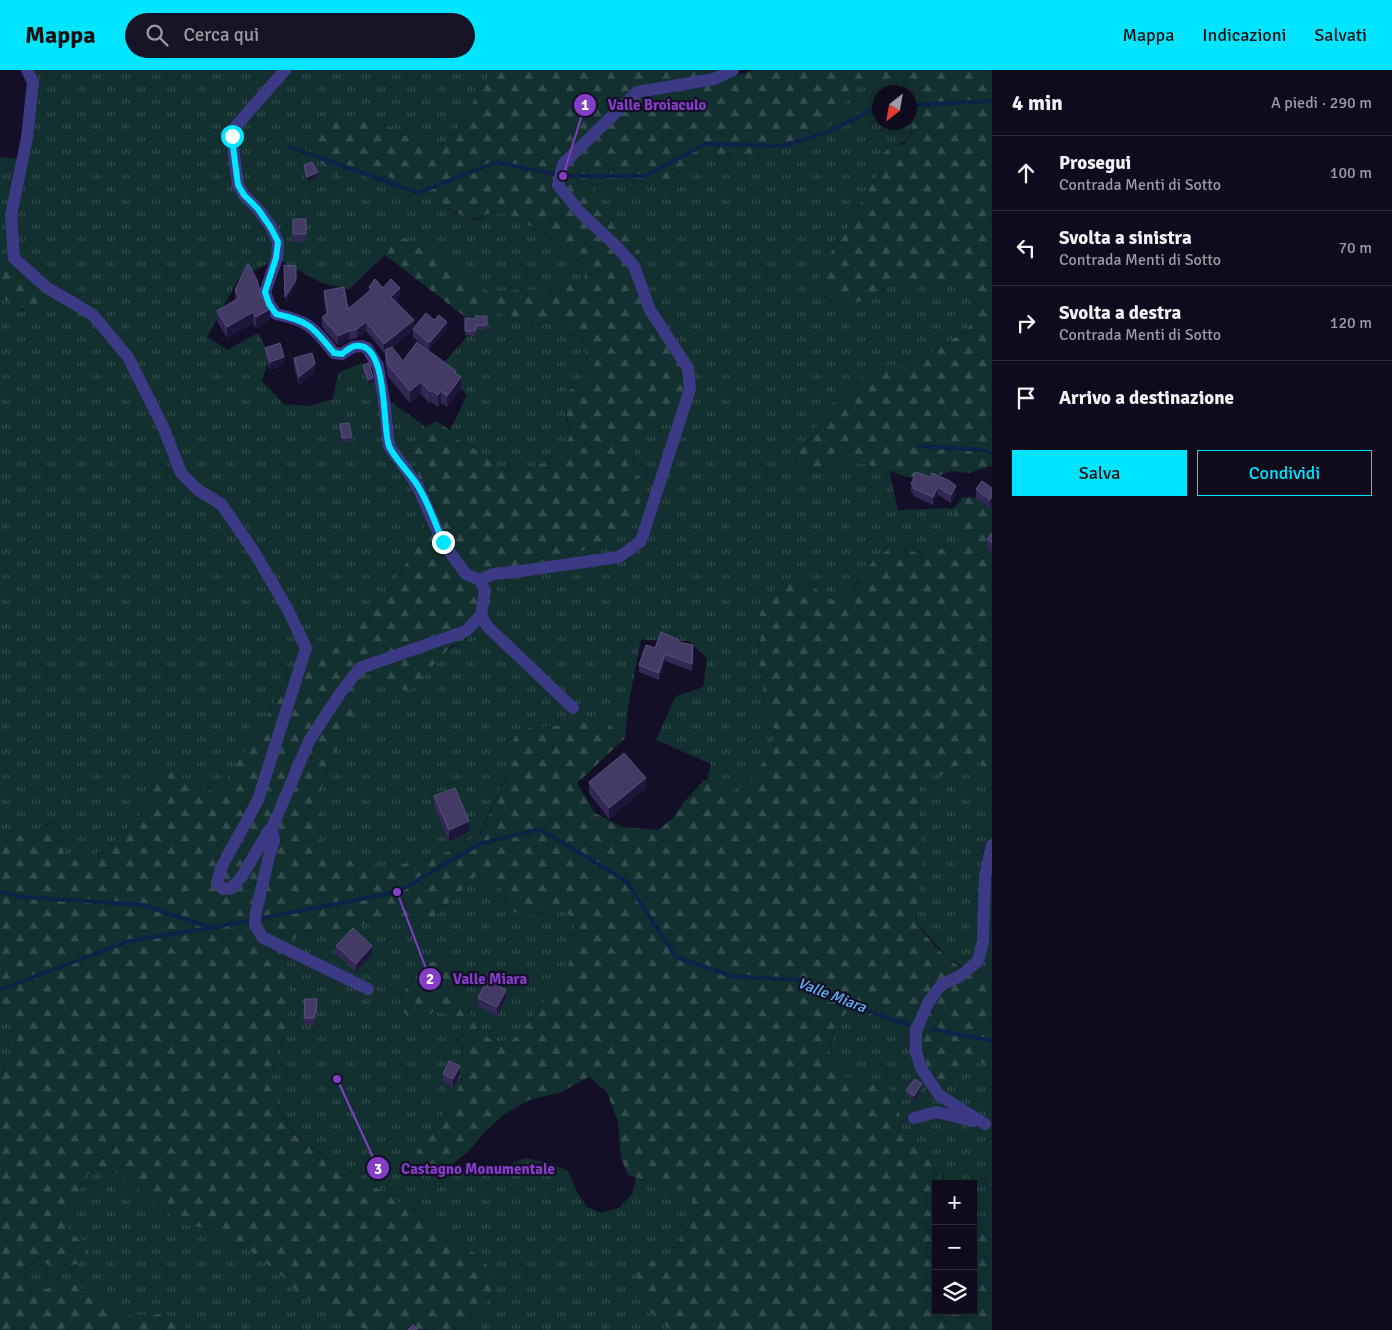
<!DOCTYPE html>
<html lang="it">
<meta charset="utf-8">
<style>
body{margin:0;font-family:Signika,sans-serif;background:#171425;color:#f1f3f6}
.controls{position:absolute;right:15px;bottom:15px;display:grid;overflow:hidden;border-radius:0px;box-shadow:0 2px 12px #0003}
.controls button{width:45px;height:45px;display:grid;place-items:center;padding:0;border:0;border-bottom:1px solid #2e2b3b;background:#0e0b1c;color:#f1f3f6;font:25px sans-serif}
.compass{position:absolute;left:872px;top:15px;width:45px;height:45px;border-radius:50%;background:#0e0b1c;box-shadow:0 2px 12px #0003;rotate:211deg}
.stop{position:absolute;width:15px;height:15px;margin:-11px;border:4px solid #00e5ff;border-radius:50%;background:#fff}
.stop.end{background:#00e5ff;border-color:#fff;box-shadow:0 1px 5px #0008}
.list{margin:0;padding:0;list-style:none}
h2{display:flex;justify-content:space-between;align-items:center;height:65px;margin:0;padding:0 20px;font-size:21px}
h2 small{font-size:16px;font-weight:400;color:#9b9ba3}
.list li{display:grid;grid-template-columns:32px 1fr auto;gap:15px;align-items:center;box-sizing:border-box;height:75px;padding:0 20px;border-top:1px solid #2e2b3b}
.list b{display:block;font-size:19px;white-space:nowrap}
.list p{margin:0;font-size:16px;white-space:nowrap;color:#9b9ba3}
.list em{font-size:16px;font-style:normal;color:#9b9ba3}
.actions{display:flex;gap:10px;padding:15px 20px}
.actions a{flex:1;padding:11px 0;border:1px solid #00e5ff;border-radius:0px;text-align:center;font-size:18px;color:#00e5ff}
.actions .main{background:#00e5ff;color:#111}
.icon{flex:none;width:28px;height:28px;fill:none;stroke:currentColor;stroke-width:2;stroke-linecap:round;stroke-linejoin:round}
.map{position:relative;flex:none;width:992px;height:1260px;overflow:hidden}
header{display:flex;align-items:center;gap:30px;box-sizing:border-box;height:70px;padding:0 25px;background:#00e5ff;color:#111}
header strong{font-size:24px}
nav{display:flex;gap:28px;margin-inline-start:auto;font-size:18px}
.search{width:350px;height:45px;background:#171425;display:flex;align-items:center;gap:12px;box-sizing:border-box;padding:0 18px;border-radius:28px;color:#9b9ba3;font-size:19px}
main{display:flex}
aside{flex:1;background:#0e0b1c}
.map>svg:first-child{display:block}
</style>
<header>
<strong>Mappa</strong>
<div class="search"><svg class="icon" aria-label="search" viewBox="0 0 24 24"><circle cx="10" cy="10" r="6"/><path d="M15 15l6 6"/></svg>Cerca qui</div>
<nav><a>Mappa</a><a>Indicazioni</a><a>Salvati</a></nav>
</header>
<main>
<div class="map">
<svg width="992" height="1260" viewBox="0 0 992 1260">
<defs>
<pattern id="grass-tufts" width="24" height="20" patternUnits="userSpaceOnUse" patternTransform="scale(1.25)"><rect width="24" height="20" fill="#12302f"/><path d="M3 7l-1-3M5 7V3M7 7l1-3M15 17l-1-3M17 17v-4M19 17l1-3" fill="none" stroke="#344d4e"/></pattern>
<pattern id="forest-firs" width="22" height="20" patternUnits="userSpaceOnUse" patternTransform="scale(1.25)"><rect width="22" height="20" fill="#12302f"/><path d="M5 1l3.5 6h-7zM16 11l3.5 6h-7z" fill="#344d4e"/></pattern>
</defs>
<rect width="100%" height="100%" fill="#130f26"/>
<g fill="url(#grass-tufts)">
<path d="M33,0H492L452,68L436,77L402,64L383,53L325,48L341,106L360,105L389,107L420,122L454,142L475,150C481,147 490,142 497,143C523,146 564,179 584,196L585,209L550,221L517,220L491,223L475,213L459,197L423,178L404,168L392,169L385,185L349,219L322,213L277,189L239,208L207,267L227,280L258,263L270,285L262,311L284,334L309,336L333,329L338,303L362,293L387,329L426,357L417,368L428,447L418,472L397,509L383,530L358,553L330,567L278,626L265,650L219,722L208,720L193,713L153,705L149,729L137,749L107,778L88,787L65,788L61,770L53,750C31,768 28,767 0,764V227L24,242L20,209L0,193V87L24,90Z"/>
<path d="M876,9L893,14L900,22H879V52H909L910,41C914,63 913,71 890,77L884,97L868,119L845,163L824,192L870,228L889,216L913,213H951L971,223L979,239L967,260L936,279L915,297L892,295L867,301L853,317L829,336L808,370L794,387L797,398L822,402L835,401L844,389L889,400L898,440L954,438L958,456L960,470L939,480L917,483L898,476L860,510L849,527L830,529L806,512L760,544L762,562L758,578L759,595L763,613L764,636L775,661L774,683L764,691L743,718L721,724L707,710L711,694L656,670L675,627L703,617L707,588L689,571L641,570L628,637L625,668L606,652L596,648L556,656L530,658L508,682V703L479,765L448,781L421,791L383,797L343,789L320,774V726L328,692L347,665L352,624L358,611L372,601L386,613L425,605C439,586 448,578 469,568L483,532L497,508L509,499L528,494L569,486L607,472L640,414L634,391L633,376L643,363L665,353L668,273L651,255L650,243L605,145L593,132L591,115L637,109L655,116L678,103L692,86L712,85L731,91L761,83L780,73L821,66L857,13Z"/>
<polygon points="488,238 509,248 534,254 556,252 572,255 582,267 588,294 586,314 571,319 565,344 571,364 561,382 543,393 520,402 498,397 486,385 455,368 450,360 467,325 440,297 480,252"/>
<polygon points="979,686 987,713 992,717 992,900 974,903 948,888 916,852 922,791 918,731 919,709 926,703 943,705 970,687"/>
<path d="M475,807L495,809L504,823L507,838L538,845L548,837L561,838L572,848L576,863L567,900L521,962L511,971H493L478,960L472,946L454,921L451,898L427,893L402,924L400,937L407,946L420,951L435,941L456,945L462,958L463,982L468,1000L463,1010L429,1068L417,1081L429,1097L452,1094L467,1104L485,1098L508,1095L525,1088L552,1094L568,1101L577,1122L587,1137L601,1143L619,1138L632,1124L636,1108L668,1118L683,1120C686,1123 690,1126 691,1129C701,1151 676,1175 663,1190L646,1191L652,1243L664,1251L670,1260H441L463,1258L491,1226L485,1191L439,1157L425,1144L402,1134L311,1077L295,1064L281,1042L269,1015L277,985L283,971L289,906L283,883L294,868L315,863L335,862L376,851L392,844L412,848L434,847Z"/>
<polygon points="0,934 20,956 15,979 0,1006"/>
<polygon points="847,942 864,946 882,944 898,951 905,966 962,1003 975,990 992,999 992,1158 973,1142 973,1114 941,1114 932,1093 901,1066 899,1037 873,1014 846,1007 829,982 835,956"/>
<polygon points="108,1099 129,1110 159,1137 183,1154 203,1158 250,1181 279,1203 302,1227 326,1237 362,1258 369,1260 188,1260 181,1249 162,1244 126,1246 104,1235 89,1221 48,1220 31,1225 24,1200 68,1164 70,1138 91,1100"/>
</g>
<g fill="url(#forest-firs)">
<path d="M492,0H725L738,5L754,0H992V397L990,396L969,403L950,401L933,408L907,407L889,400L844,389L835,401L822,402L797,398L794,387L808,370L829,336L853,317L867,301L892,295L915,297L936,279L967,260L979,239L971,223L951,213H913L889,216L870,228L846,236L827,225L819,209L824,192L845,163L868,119L884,97L883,84L890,77L904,74L912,63L909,22H900C887,8 875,9 857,13L834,50L821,66L780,73L761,83L731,91L712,85L692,86L678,103L655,116L637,109L591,115L593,132L605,145L633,166L644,196L645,218L650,243L651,255L693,295L696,323L685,340L665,353L643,363L633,376L634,391L640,414V426L634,446L607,472L569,486L509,499L497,508L483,532L479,547L469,568L451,576L409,622L386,613L372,601C348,619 351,623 357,650L328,692L320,726V774L343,789L383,797L421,791L449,781L480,765L508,703V682L514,668L519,661L530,658L556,656L596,648L606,652L625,668L577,713L595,743L622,757L658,760L674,747L685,731L704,710H707L721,724L743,718L764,691L774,682L775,661L764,636L763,613L759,595L758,578L762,562L760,544L766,527L785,509L806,512L830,529L849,527L876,486L898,476L917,483L939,480L959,470L958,456L954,438L963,427L978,428L992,434V717L987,714L979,686L970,687L943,705L926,704L919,709L918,731L922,791L916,852C930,872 949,894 972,902C978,904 986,901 992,900V999L975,990L962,1003L957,1016L937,1010L915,991L898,952L882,944L864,946L847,942L835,956L829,982L846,1007L873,1014L887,1013L899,1037L901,1066L932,1093L941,1114H936V1241H973V1142L992,1158V1260H670C664,1251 660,1250 653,1244C640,1232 639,1214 636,1198L646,1191L663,1190C676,1176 701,1151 691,1129C690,1126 686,1123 683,1120L668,1118L628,1105L621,1088L618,1052L607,1022L589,1007L561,1022L529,1030L503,1045L485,1062L469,1081L452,1094L429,1097L414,1096L417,1081L429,1068L463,1010L468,1000L463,982L462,958L456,945L435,941L420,951L407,946L400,937L402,924L427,893L444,889L451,898L454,921L472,946L478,960L493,971H511L521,962L567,900L576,863L572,848L561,838L548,837C531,850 525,848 507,838L504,823L495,809L475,807L434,847L412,848L392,844L376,851L335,862L315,863L294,868L283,883L289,906L288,947L283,971L277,985L269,1015L281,1042L295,1065L311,1077L402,1134L425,1144L439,1157L485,1191L491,1210V1226L463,1258L441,1260L412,1259L410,1260H369L362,1258L326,1237L302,1227L279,1203L250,1181L203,1158L183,1154L159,1137L129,1110L108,1099L91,1100L70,1138L68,1164L83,1169L89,1185C68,1202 59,1198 36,1189L24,1200L31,1224L68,1212L89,1221L104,1235L126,1246L162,1244L181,1249L188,1260H0V1006L15,979L20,957L0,934V764C27,767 32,767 54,750L61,770L65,788L88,787L107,778L137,749L149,729L153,705L163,698L208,720L219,722L298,596L330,567L358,553L383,530L397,509L418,472L428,447L414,385L417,368L426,357L436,351L450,360L455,368L486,385L498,397L520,402L543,393L561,382L571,364L562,327L571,319L586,314L588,294L582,267L572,255L556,252L534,254L509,248L488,238L480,252L469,250L385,185L392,169L404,168L423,178L459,197L475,213L491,223L517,220L550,221L585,209L584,196C561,176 529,150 498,143C486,140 482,152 465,147L389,107L360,105L341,106L325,98L317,84V63L325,48L383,53L402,64L436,77L452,68Z"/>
<path d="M0,193L20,209L46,225L42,237C23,246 16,236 0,227Z"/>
</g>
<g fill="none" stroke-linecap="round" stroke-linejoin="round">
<g stroke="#0c2248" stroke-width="4">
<polyline points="909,35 992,31"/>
<polyline points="290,77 418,123 496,92 563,106 645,106 705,74 784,76 830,61 875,38 879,37"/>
<polyline points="919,376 984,380 992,383"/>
<polyline points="0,822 22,827 144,835 208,857"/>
<polyline points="0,919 10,916 129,871 210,858 397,822 479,774 540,759 627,812 676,887 732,906 799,910 881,946 909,955"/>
<polyline points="932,959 992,971"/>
</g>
<g stroke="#3d3a85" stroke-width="12">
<path d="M285,0L236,56L232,69L238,115L244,125L258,139L271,157L278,172L277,188L265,222L269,234L276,244C309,251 313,257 334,283L342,284L353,277L361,276L367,278L378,296L384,330L389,376L417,415L443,473L466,504L480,510L485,521L481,545L487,556L573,638"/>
<polyline points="272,758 309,671 341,622 360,598 466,561 481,545"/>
<polyline points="914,1048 937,1042 973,1051"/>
<polyline points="985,1054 939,1025 921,998 916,982 916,961 928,933 941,915 960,906 978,891 983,871 985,806 992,775"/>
</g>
<g stroke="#3d3a85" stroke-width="12">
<polyline points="27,0 33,12 27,68 11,145 14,188 46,217 93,245 128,287 164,359 181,403 198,420 221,434 253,480 287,538 306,578 258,730 222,796 217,813 223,819 232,818 242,806 269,760 272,758 274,771 269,786 256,842 255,854 262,867 368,919"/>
<polyline points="480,510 493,504 514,502 619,487 641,471 690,319 688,298 650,240 634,196 617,177 579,141 558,115 563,94 637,22 714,9 733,0"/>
</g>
</g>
<g fill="#312854">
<polygon points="304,95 318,106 307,111 304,99"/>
<rect x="293" y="149" width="13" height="23"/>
<polygon points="369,217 383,218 400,227 396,232 414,258 434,250 447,259 429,280 413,267 413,260 391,278 403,291 456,304 461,319 447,337 441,333 438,337 431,332 430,334 421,324 410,333 388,307 385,292 385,283 384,283 366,261 357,268 349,270 338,275 322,257 322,247 326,244 324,231 324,221 348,239 369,222"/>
<polygon points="235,220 261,226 270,249 256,258 253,253 227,268 217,251 217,241 235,230"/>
<polygon points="487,246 487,259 476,260 475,266 465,265 465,248 476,249"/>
<polygon points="265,278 284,295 270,300 265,286"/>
<polygon points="294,288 315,302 299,316 294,296"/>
<polygon points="363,295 373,312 368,314 363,299"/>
<polygon points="340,354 352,367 352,371 342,372"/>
<polygon points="916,402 956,424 951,433 938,425 933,435 913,426 913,423 911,422 911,414"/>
<polygon points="992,418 990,438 976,428 976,419"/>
<polygon points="992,463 992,482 987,479 987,469"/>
<polygon points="679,573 693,582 692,601 665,591 659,610 639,602 639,595 655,578"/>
<polygon points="589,712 646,718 609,749 589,723"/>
<polygon points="434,726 469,762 449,771 434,737"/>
<polygon points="336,876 372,884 356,902 336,884"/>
<polygon points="478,928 506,928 497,946 478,936"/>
<polygon points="305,929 317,929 316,950 315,950 314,955 304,955"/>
<polygon points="443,1004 460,1004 453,1018 443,1012"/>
<polygon points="922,1018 914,1030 906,1024 906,1020"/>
</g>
<g fill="#1d163a">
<polygon points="318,102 318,106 307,111 307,107"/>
<polygon points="296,196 296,216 285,234 285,227"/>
<polygon points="400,218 400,227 391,237 391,227"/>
<polygon points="270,239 270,249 256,258 256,247"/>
<polygon points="253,242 253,253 227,268 227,257"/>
<polygon points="414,250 414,259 385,282 385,280 385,283 384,283 384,274"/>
<polygon points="366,252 366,261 357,268 357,259"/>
<polygon points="447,252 447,259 429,280 429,273"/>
<polygon points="349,261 349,270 338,275 338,266"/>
<polygon points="284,287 284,295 270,300 270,292"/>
<polygon points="315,294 315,302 299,316 299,307"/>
<polygon points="456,301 456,313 461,307 461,319 447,337 447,326"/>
<polygon points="373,308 373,312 368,314 368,310"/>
<polygon points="421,312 421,324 410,333 410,321"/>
<polygon points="431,320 431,332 430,334 430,322"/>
<polygon points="441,321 441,333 438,337 438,325"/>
<polygon points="956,416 956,424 951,433 951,425"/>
<polygon points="938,417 938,425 933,435 933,427"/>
<polygon points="992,426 992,434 990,438 990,430"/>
<polygon points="665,584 665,591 659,610 659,603"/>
<polygon points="646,708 646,718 609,749 609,738"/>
<polygon points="469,751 469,762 449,771 449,760"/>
<polygon points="372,876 372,884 356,902 356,894"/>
<polygon points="506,920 506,928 497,946 497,937"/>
<polygon points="460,996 460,1004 453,1018 453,1009"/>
<polygon points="922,1014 922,1018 914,1030 914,1026"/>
</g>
<g fill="#433a66" stroke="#5a527e">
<polygon points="312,92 318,102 307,107 304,95"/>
<rect x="293" y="149" width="13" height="15"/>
<polygon points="248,193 257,210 261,226 270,239 256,247 253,242 227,257 217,241 239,228 235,220"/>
<polygon points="284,195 296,196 296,210 285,227"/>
<polygon points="375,209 383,218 391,209 400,218 391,227 414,250 384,274 366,252 357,259 349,261 338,266 322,247 328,243 324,221 344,217 348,239 372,219 369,217"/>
<polygon points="426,243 434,250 439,245 447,252 429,273 413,259"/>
<polygon points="475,246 487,246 487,255 476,256 475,261 465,261 465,248 476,249"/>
<polygon points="417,272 456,301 455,303 461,307 447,326 441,321 438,325 431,320 430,322 421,312 410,321 388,295 385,280 392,277 403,291"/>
<polygon points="280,273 284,287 270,292 265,278"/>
<polygon points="312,283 315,294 299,307 294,288"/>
<polygon points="369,293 373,308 368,310 363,295"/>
<polygon points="349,353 352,367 342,368 340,354"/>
<polygon points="916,402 930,407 932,403 950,411 956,416 951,425 938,417 933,427 913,418 914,416 911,414"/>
<polygon points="982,411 992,418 992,426 990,430 976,419"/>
<polygon points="992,463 992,473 987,469"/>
<polygon points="661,562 679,570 678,572 693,575 692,594 665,584 659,603 639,595 646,575 655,578"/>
<polygon points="624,683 646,708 609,738 589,712"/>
<polygon points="455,718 469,751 449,760 434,726"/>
<polygon points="353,858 372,876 356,894 336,876"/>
<polygon points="487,910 506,920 497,937 478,928"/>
<polygon points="305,929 317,929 316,943 315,943 314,948 304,948"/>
<polygon points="449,991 460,996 453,1009 443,1004"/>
<polygon points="915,1009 922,1014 914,1026 906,1020"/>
<polygon points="413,1255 418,1260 408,1260"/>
</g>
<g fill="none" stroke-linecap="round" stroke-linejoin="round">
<path stroke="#00e5ff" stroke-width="6" d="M232,66V69L238,115L244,125L258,139L271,158L278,172L276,188L265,222L269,234L276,244C309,251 313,257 334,283L342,284C346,281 350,277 355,276C389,270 382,359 389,376C393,386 410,404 416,413C428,431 435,453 443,472"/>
</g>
<g text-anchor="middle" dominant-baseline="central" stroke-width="4.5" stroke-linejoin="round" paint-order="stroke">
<g font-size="15" font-style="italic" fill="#62b6ff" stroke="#130f26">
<text transform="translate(832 925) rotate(21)">Valle Miara</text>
</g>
</g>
<path fill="none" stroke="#843dc5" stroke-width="2" d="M563 106L585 35M397 822L430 909M337 1009L378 1098"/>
<g fill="#843dc5" stroke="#130f26" stroke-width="2">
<circle cx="563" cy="106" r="5"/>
<circle cx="397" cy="822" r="5"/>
<circle cx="337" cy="1009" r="5"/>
<circle cx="585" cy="35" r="12"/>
<circle cx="430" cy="909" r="12"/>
<circle cx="378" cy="1098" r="12"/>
</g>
<g font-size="15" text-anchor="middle" font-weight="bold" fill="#fff">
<text x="585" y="40">1</text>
<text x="430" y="914">2</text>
<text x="378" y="1104">3</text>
</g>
<g font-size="15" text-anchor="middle" font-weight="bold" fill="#843dc5" stroke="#130f26" stroke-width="4.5" stroke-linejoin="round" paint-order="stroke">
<text x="657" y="40">Valle Broiaculo</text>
<text x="490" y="914">Valle Miara</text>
<text x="478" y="1104">Castagno Monumentale</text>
</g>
</svg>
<div class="controls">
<button>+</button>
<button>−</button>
<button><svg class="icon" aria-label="layers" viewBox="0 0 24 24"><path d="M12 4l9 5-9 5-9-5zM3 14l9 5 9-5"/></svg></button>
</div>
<svg class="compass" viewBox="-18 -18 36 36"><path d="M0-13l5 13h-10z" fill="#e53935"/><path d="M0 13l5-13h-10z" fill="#9b9ba3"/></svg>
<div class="stop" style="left:232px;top:66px"></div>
<div class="stop end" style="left:443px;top:472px"></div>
</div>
<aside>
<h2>4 min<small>A piedi · 290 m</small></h2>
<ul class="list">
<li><svg class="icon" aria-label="ahead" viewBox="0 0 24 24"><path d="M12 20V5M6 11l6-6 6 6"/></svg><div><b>Prosegui</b><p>Contrada Menti di Sotto</p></div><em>100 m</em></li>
<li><svg class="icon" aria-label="left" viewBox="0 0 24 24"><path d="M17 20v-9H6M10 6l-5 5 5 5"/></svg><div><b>Svolta a sinistra</b><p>Contrada Menti di Sotto</p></div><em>70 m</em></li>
<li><svg class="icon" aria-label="right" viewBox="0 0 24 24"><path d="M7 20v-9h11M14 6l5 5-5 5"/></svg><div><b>Svolta a destra</b><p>Contrada Menti di Sotto</p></div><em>120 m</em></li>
<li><svg class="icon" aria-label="arrive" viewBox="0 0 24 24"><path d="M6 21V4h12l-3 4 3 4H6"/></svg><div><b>Arrivo a destinazione</b></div></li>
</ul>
<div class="actions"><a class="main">Salva</a><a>Condividi</a></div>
</aside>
</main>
